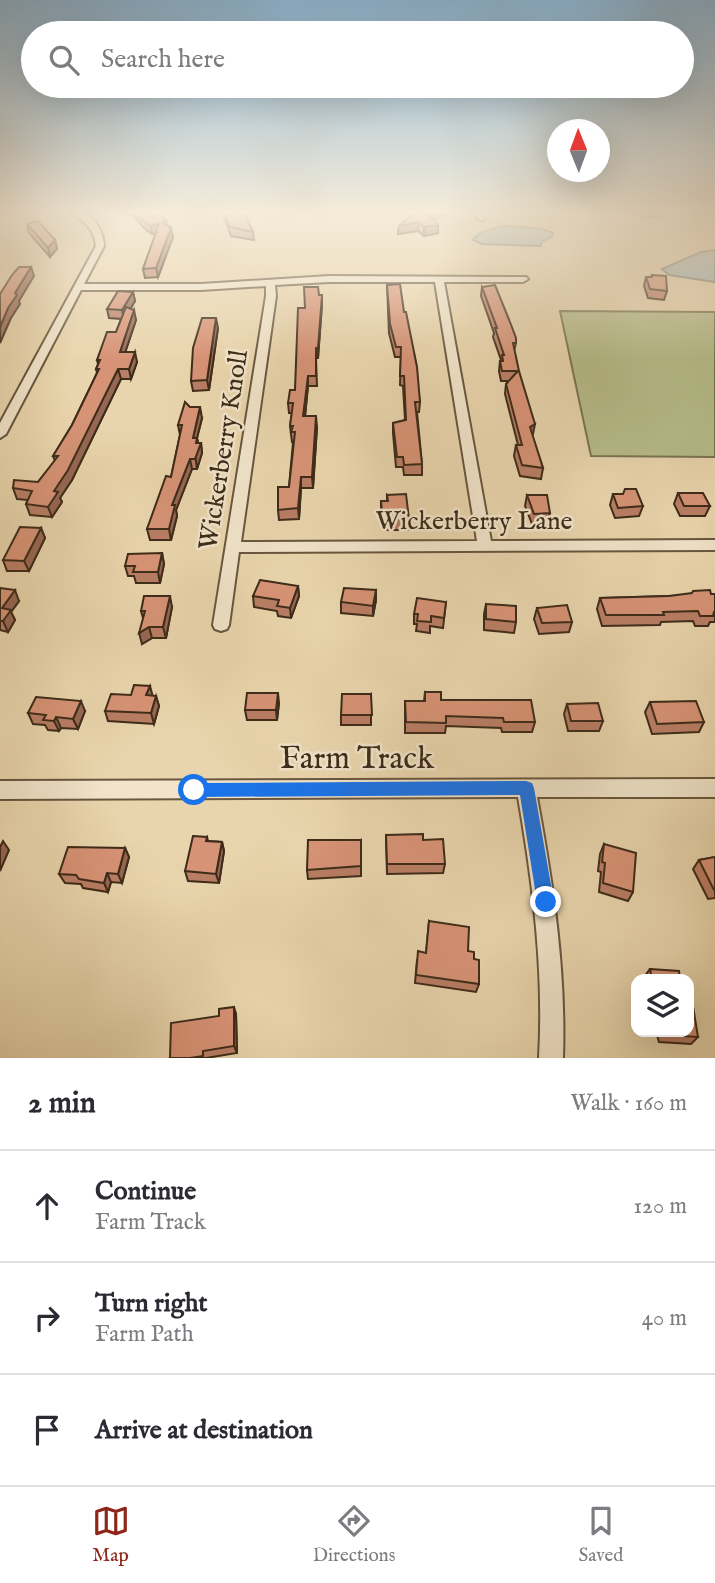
<!DOCTYPE html>
<meta charset="utf-8">
<style>
body{margin:0;font-family:"IM FELL English",serif;background:#f2f2f3;color:#2b2b33}
.controls{position:absolute;right:21px;bottom:21px;display:grid;overflow:hidden;border-radius:14px;box-shadow:0 7px 28px #0002}
.controls button{width:63px;height:63px;display:grid;place-items:center;padding:0;border:0;border-bottom:2px solid #e1e1e2;background:#fff;color:#2b2b33;font:35px sans-serif}
.compass{position:absolute;left:547px;top:119px;width:63px;height:63px;border-radius:50%;background:#fff;box-shadow:0 7px 28px #0002;rotate:359deg}
.stop{position:absolute;width:21px;height:21px;margin:-16px;border:5px solid #1a73e8;border-radius:50%;background:#fff}
.stop.end{background:#1a73e8;border-color:#fff;box-shadow:0 2px 7px #0008}
.list{margin:0;padding:0;list-style:none}
h2{display:flex;justify-content:space-between;align-items:center;height:91px;margin:0;padding:0 28px;font-size:30px}
h2 small{font-size:23px;font-weight:400;color:#7c7c81}
.list li{display:grid;grid-template-columns:46px 1fr auto;gap:21px;align-items:center;box-sizing:border-box;height:112px;padding:0 28px;border-top:2px solid #e1e1e2}
.list b{display:block;font-size:26px;white-space:nowrap}
.list p{margin:0;font-size:23px;white-space:nowrap;color:#7c7c81}
.list em{font-size:23px;font-style:normal;color:#7c7c81}
.icon{flex:none;width:38px;height:38px;fill:none;stroke:currentColor;stroke-width:2;stroke-linecap:round;stroke-linejoin:round}
.map{position:relative;flex:none;width:715px;height:1058px;overflow:hidden}
.search{position:absolute;background:#fff;box-shadow:0 7px 28px #0002;left:21px;right:21px;top:21px;height:77px;display:flex;align-items:center;gap:18px;box-sizing:border-box;padding:0 24px;border-radius:38px;color:#7c7c81;font-size:26px}
.sheet{height:427px;background:#fff}
nav{display:flex;justify-content:space-around;align-items:center;box-sizing:border-box;height:98px;border-top:2px solid #e1e1e2;background:#fff;font-size:19px;color:#7c7c81}
nav a{display:grid;justify-items:center;gap:4px}
nav .on{color:#8f2418}
.map>svg:first-child{display:block}
</style>
<div class="map">
<svg width="715" height="1058" viewBox="0 0 715 1058">
<rect width="100%" height="100%" fill="#e9d5ad"/>
<filter id="stains"><feTurbulence type="fractalNoise" baseFrequency=".00286" numOctaves="4"/><feColorMatrix values="0 0 0 0 .2 0 0 0 0 .09 0 0 0 0 .02 0 0 0 .5 -.17"/></filter>
<radialGradient id="worn" r=".72"><stop offset=".6" stop-color="#630" stop-opacity="0"/><stop offset="1" stop-color="#630" stop-opacity=".3"/></radialGradient>
<polygon fill="#b6bd8a" stroke="#7a7452" stroke-width="2" points="560,311 715,312 715,457 591,456"/>
<g fill="#9db6b6" stroke="#777e77" stroke-width="2">
<path d="M505,226L539,228L553,233L552,237L542,241L541,246L482,244L473,240C478,231 494,228 505,226Z"/>
<polygon points="715,250 715,282 669,275 662,269 701,252"/>
</g>
<g fill="none" stroke-linecap="round" stroke-linejoin="round">
<g stroke="#68563e" stroke-width="4">
<g id="minor">
<path d="M69,211C89,209 103,227 104,246L84,284H201L329,276L526,277L528,279L523,282H444L491,541L715,540V550L239,552L229,625L227,629L221,631L215,629L213,625L266,296V286L201,290H81L6,434L0,438V423L96,246C94,227 83,221 69,211ZM329,282H435L477,541L241,542L276,296L275,285Z"/>
<polygon points="475,211 483,211 484,220 478,220"/>
<path d="M715,779V797H537C553,884 566,969 563,1058H539C544,970 533,884 518,797L0,799V781Z"/>
</g>
</g>
<use href="#minor" fill="#f1e4ca" fill-rule="evenodd"/>
</g>
<g fill="#b97e65" stroke="#3d2b19" stroke-width="2">
<polygon points="129,211 156,211 168,226 173,237 158,277 145,278 143,269 156,233 152,234 145,229"/>
<polygon points="222,211 243,211 253,232 254,240 231,236 223,215"/>
<polygon points="448,211 434,220 438,233 424,236 418,231 398,234 399,226"/>
<polygon points="639,211 661,211 659,217 642,216"/>
<polygon points="27,224 55,240 57,249 50,257 29,233"/>
<polygon points="652,275 667,291 664,300 648,298 644,286 646,277 651,277"/>
<polygon points="387,285 404,312 420,402 419,412 417,412 422,464 422,475 404,475 403,467 396,467 393,433 393,423 405,420 403,386 400,385 401,357 395,357 389,333"/>
<polygon points="482,287 516,343 514,351 532,435 543,468 541,479 520,476 514,456 516,445 518,445 505,394 506,384 509,381 501,381 499,371 500,361 501,360 493,337 494,333 481,296"/>
<polygon points="133,292 135,301 130,309 136,320 125,352 137,362 131,379 121,379 72,480 60,498 62,502 52,517 30,515 26,504 28,500 17,499 13,488 38,482 55,461 53,456 72,425 97,373 96,369 98,364 97,360 116,332 121,319 109,318 107,309"/>
<polygon points="319,295 322,304 318,358 316,358 317,386 308,386 305,416 317,427 313,488 301,488 299,519 279,520 278,510 289,487 293,442 292,442 290,426 292,413 289,413 288,403 295,390 305,308"/>
<polygon points="218,328 209,390 193,391 191,381"/>
<polygon points="202,418 197,438 198,443 201,443 202,453 197,469 192,469 176,510 177,516 171,540 150,540 147,529 171,477 180,435 178,425"/>
<polygon points="678,493 710,506 705,516 680,516 674,504"/>
<polygon points="613,494 623,494 643,506 639,516 615,518 610,505"/>
<polygon points="387,495 409,519 408,530 387,530 386,521 381,521 381,501 387,501"/>
<polygon points="527,495 550,513 547,524 532,524 525,506"/>
<polygon points="41,528 45,538 29,571 7,571 3,560"/>
<polygon points="162,553 164,564 160,583 136,583 134,576 128,576 125,566"/>
<polygon points="298,586 299,596 291,618 278,616 277,611 254,607 253,596"/>
<polygon points="0,588 19,601 11,612 15,620 8,632 0,630"/>
<polygon points="376,590 376,600 373,616 341,613 341,602"/>
<polygon points="715,594 715,622 710,622 708,626 695,626 693,621 661,622 660,625 602,626 597,609 600,598 669,596"/>
<polygon points="446,602 443,628 430,626 430,633 416,631 417,624 414,624 414,614"/>
<polygon points="486,604 516,622 514,633 484,630 484,614"/>
<polygon points="172,607 166,638 152,638 142,644 143,618 141,611"/>
<polygon points="537,608 572,622 569,632 539,634 534,619"/>
<polygon points="425,692 441,700 535,722 532,732 502,732 501,728 446,726 445,733 405,733 405,701 424,701"/>
<polygon points="371,694 371,725 341,725 341,715"/>
<polygon points="153,696 156,696 159,706 154,724 108,721 105,711"/>
<polygon points="650,702 704,722 699,732 652,734 645,712"/>
<polygon points="279,703 277,720 247,720 245,710"/>
<polygon points="567,704 603,721 599,731 568,731 564,714"/>
<polygon points="85,711 78,729 61,728 59,731 48,730 45,725 33,724 28,713"/>
<polygon points="386,835 423,840 445,864 443,873 387,874"/>
<polygon points="207,837 208,841 222,842 224,851 219,883 188,881 185,871"/>
<polygon points="361,840 361,876 308,879 307,870"/>
<polygon points="604,844 633,892 628,901 599,892 601,872 598,871 600,854"/>
<polygon points="125,848 129,857 122,883 111,882 108,892 83,888 81,884 65,883 59,874"/>
<polygon points="715,857 715,898 708,899 693,869 699,860"/>
<polygon points="429,921 468,951 479,984 476,992 415,983 417,960 426,953"/>
<polygon points="650,969 680,979 645,979 644,977"/>
<polygon points="236,1014 237,1053 206,1058 170,1058"/>
<polygon points="656,1032 689,1032 698,1037 691,1044 659,1042"/>
</g>
<g fill="#966753" stroke="#3d2b19" stroke-width="2">
<polygon points="436,211 448,211 428,224 429,215"/>
<polygon points="418,222 418,231 398,234 399,226"/>
<polygon points="159,224 161,232 152,234 151,226"/>
<polygon points="438,225 438,233 424,236 424,227"/>
<polygon points="171,228 173,237 158,277 156,268"/>
<polygon points="55,240 57,249 50,257 48,248"/>
<polygon points="31,267 34,276 19,301 20,304 11,318 0,343 0,327 8,308 15,293"/>
<polygon points="133,292 135,301 124,319 122,310"/>
<polygon points="322,295 322,304 318,358 318,348"/>
<polygon points="134,310 136,320 122,362 120,352"/>
<polygon points="216,318 218,328 209,390 207,380"/>
<polygon points="135,352 137,362 131,379 129,369"/>
<polygon points="118,369 121,379 72,480 60,498 62,502 52,517 48,507 54,491"/>
<polygon points="308,376 308,386 304,427 303,416"/>
<polygon points="200,407 202,418 197,438 199,448 201,443 202,453 197,469 193,438"/>
<polygon points="316,416 317,427 313,488 312,477"/>
<polygon points="535,424 533,434 528,437 530,427"/>
<polygon points="190,459 192,469 176,510 177,516 171,540 169,529 172,505"/>
<polygon points="301,477 301,488 299,519 298,508"/>
<polygon points="41,528 45,538 29,571 24,561"/>
<polygon points="162,553 164,564 160,583 158,572"/>
<polygon points="298,586 299,596 291,618 290,608"/>
<polygon points="15,590 19,601 11,612 15,620 8,632 3,621 2,608"/>
<polygon points="376,590 376,600 373,616 373,606"/>
<polygon points="170,596 172,607 166,638 163,627"/>
<polygon points="149,627 152,638 142,644 139,633"/>
<polygon points="150,686 153,697 146,695"/>
<polygon points="278,693 279,703 277,720 276,710"/>
<polygon points="156,696 159,706 154,724 151,713"/>
<polygon points="81,701 85,711 78,729 73,719"/>
<polygon points="56,717 61,728 59,731 54,721"/>
<polygon points="3,841 9,850 0,871 0,847"/>
<polygon points="222,842 224,851 219,883 216,874"/>
<polygon points="125,848 129,857 122,883 118,874"/>
<polygon points="107,873 111,882 108,892 104,883"/>
<polygon points="234,1007 236,1014 237,1053 234,1046"/>
</g>
<g fill="#d79376" stroke="#3d2b19" stroke-width="2">
<polygon points="135,211 156,211 167,221 163,223 171,228 156,268 143,269 159,224 151,226 143,221"/>
<polygon points="223,211 243,211 253,232 230,227"/>
<polygon points="418,211 436,211 429,215 438,225 424,227 418,222 399,226"/>
<polygon points="38,221 55,240 48,248 27,224"/>
<polygon points="19,267 31,267 15,293 17,295 8,308 0,327 0,294 12,275"/>
<polygon points="652,275 666,276 667,291 650,289 646,277 652,277"/>
<polygon points="400,284 404,312 406,312 417,367 420,402 415,402 422,464 404,465 403,457 397,457 393,423 406,420 404,376 400,376 401,347 396,347 390,324 387,285"/>
<polygon points="495,285 510,322 516,338 516,343 513,343 519,371 535,424 530,427 543,468 522,465 516,445 522,445 506,384 518,371 502,371 500,361 503,361 502,355 504,355 495,328 497,328 482,287"/>
<polygon points="304,287 318,287 319,295 322,295 318,348 316,348 316,376 308,376 303,416 316,416 312,477 301,477 298,508 278,510 278,487 289,487 295,432 291,432 293,426 290,426 293,403 288,403 290,390 295,390 298,308 305,308"/>
<polygon points="118,291 133,292 122,310 107,309"/>
<polygon points="126,307 134,310 120,352 135,352 129,369 118,369 68,470 54,491 58,492 48,507 26,504 32,491 13,488 14,480 38,482 58,456 53,456 72,425 99,369 96,369 100,360 97,360 107,332 116,332"/>
<polygon points="202,318 216,318 207,380 191,381 193,348"/>
<polygon points="185,402 190,407 200,407 193,438 197,438 196,443 201,443 195,459 190,459 172,505 175,505 169,529 147,529 166,476 171,477 182,425 178,425"/>
<polygon points="625,489 636,489 643,506 618,508 613,494 623,494"/>
<polygon points="678,493 703,493 710,506 684,506"/>
<polygon points="406,494 409,519 387,520 387,511 382,511 381,501 388,501 387,495"/>
<polygon points="527,495 547,495 550,513 534,514"/>
<polygon points="20,527 41,528 24,561 3,560"/>
<polygon points="162,553 158,572 133,572 135,566 125,566 128,554"/>
<polygon points="260,580 298,586 290,608 277,606 279,600 253,596"/>
<polygon points="0,588 15,590 2,608 11,610 3,621 0,621"/>
<polygon points="344,588 376,590 373,606 341,602"/>
<polygon points="710,590 711,594 715,594 715,612 714,612 713,616 700,616 698,611 663,612 664,615 606,615 600,598 669,596 692,593 693,591"/>
<polygon points="144,596 170,596 163,627 149,627 139,633 145,611 141,611"/>
<polygon points="417,598 446,602 444,618 431,616 431,622 417,621 418,614 414,614"/>
<polygon points="486,604 516,606 516,622 486,619"/>
<polygon points="567,605 572,622 542,623 537,608"/>
<polygon points="134,685 150,686 146,695 156,696 151,713 105,711 111,694 131,695"/>
<polygon points="425,692 441,692 441,700 531,700 535,722 504,722 503,718 446,716 446,723 406,722 405,701 425,701"/>
<polygon points="247,693 278,693 276,710 245,710"/>
<polygon points="342,694 371,694 372,715 341,715"/>
<polygon points="36,697 81,701 73,719 56,717 54,721 43,720 46,715 28,713"/>
<polygon points="696,701 704,722 657,724 650,702"/>
<polygon points="598,703 603,721 571,721 567,704"/>
<polygon points="423,834 423,840 443,839 445,864 387,864 386,835"/>
<polygon points="193,836 207,837 206,841 222,842 216,874 185,871"/>
<polygon points="308,840 361,840 361,866 307,870"/>
<polygon points="604,844 636,853 633,892 603,883 605,863 602,862"/>
<polygon points="68,847 125,848 118,874 107,873 104,883 79,879 76,875 59,874"/>
<polygon points="715,857 715,890 714,890 699,860"/>
<polygon points="429,921 469,927 468,951 474,952 474,959 479,960 479,984 416,975 418,951 426,953"/>
<polygon points="650,969 679,971 680,979 652,979"/>
<polygon points="689,988 690,988 698,1037 665,1035 664,1032 689,1032"/>
<polygon points="234,1007 234,1046 203,1051 203,1056 190,1058 170,1058 171,1023 219,1016 219,1009"/>
</g>
<linearGradient id="sky" x2="0" y2="1"><stop stop-color="#8ab5d4"/><stop offset="0.59" stop-color="#f5ecda"/><stop offset="1" stop-color="#f5ecda" stop-opacity="0"/></linearGradient>
<rect width="715" height="359" fill="url(#sky)"/>
<polygon fill="#1a73e8" points="526,781 532,783 534,788 554,902 552,908 546,911 540,908 537,902 520,795 194,797 188,795 186,790 188,785 194,783"/>
<g text-anchor="middle" dominant-baseline="central" stroke-width="5" stroke-linejoin="round" paint-order="stroke">
<g font-size="26" fill="#3d2b19" stroke="#f1e4ca">
<text transform="translate(224 450) rotate(-81)">Wickerberry Knoll</text>
<text x="474" y="521">Wickerberry Lane</text>
</g>
<g font-size="32" fill="#3d2b19" stroke="#f1e4ca">
<text x="357" y="759">Farm Track</text>
</g>
</g>
<rect width="100%" height="100%" filter="url(#stains)"/>
<rect width="100%" height="100%" fill="url(#worn)"/>
</svg>
<div class="controls">
<button><svg class="icon" aria-label="layers" viewBox="0 0 24 24"><path d="M12 4l9 5-9 5-9-5zM3 14l9 5 9-5"/></svg></button>
</div>
<svg class="compass" viewBox="-18 -18 36 36"><path d="M0-13l5 13h-10z" fill="#e53935"/><path d="M0 13l5-13h-10z" fill="#7c7c81"/></svg>
<div class="stop" style="left:194px;top:790px"></div>
<div class="stop end" style="left:546px;top:902px"></div>
<div class="search"><svg class="icon" aria-label="search" viewBox="0 0 24 24"><circle cx="10" cy="10" r="6"/><path d="M15 15l6 6"/></svg>Search here</div>
</div>
<section class="sheet">
<h2>2 min<small>Walk · 160 m</small></h2>
<ul class="list">
<li><svg class="icon" aria-label="ahead" viewBox="0 0 24 24"><path d="M12 20V5M6 11l6-6 6 6"/></svg><div><b>Continue</b><p>Farm Track</p></div><em>120 m</em></li>
<li><svg class="icon" aria-label="right" viewBox="0 0 24 24"><path d="M7 20v-9h11M14 6l5 5-5 5"/></svg><div><b>Turn right</b><p>Farm Path</p></div><em>40 m</em></li>
<li><svg class="icon" aria-label="arrive" viewBox="0 0 24 24"><path d="M6 21V4h12l-3 4 3 4H6"/></svg><div><b>Arrive at destination</b></div></li>
</ul>
</section>
<nav>
<a class="on"><svg class="icon" aria-label="map" viewBox="0 0 24 24"><path d="M3 6l6-2 6 2 6-2v14l-6 2-6-2-6 2zM9 4v14M15 6v14"/></svg>Map</a>
<a><svg class="icon" aria-label="directions" viewBox="0 0 24 24"><path d="M12 3l9 9-9 9-9-9zM9 14v-3h6M13 9l2 2-2 2"/></svg>Directions</a>
<a><svg class="icon" aria-label="saved" viewBox="0 0 24 24"><path d="M7 4h10v16l-5-4-5 4z"/></svg>Saved</a>
</nav>
